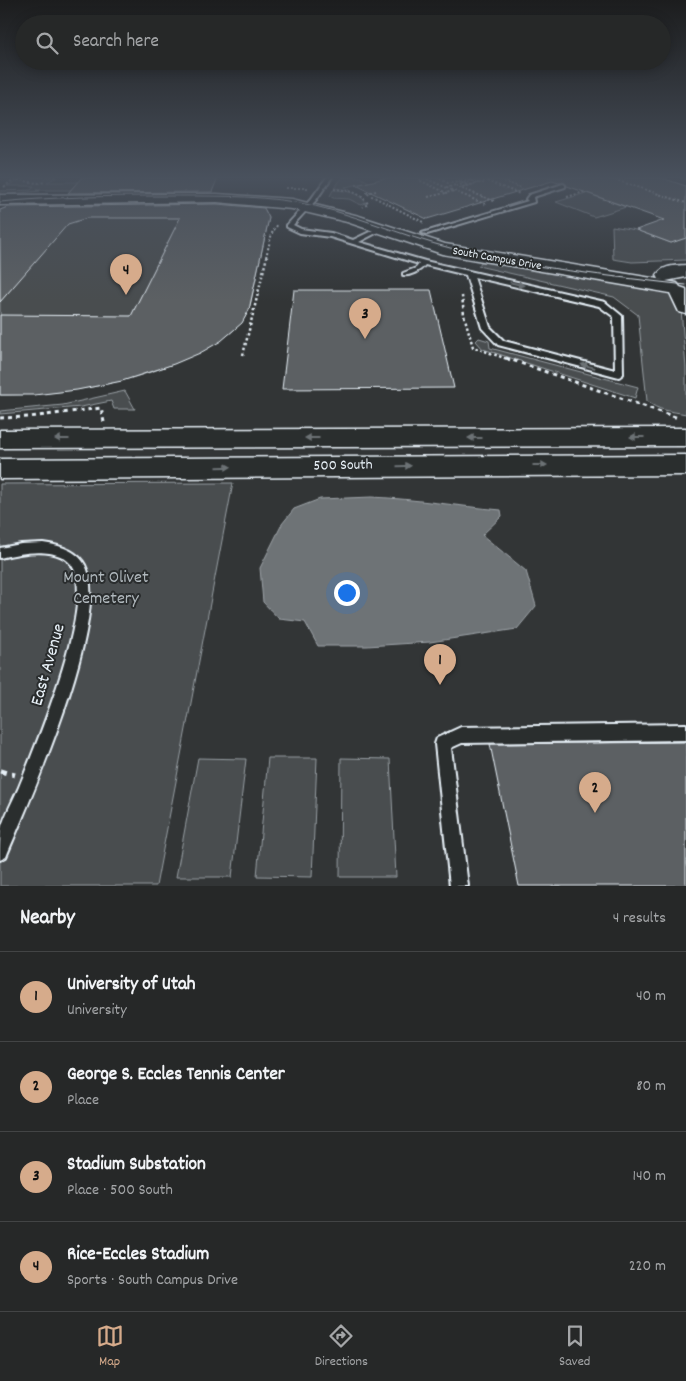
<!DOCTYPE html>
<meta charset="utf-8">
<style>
body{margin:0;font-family:Dekko,sans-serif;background:#323434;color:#f1f3f6}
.you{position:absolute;left:346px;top:592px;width:18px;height:18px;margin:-12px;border:4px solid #fff;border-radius:50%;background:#1a73e8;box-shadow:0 0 0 8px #1a73e833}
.badge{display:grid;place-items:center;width:32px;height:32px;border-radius:50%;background:#d6ab8b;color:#111;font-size:16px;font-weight:700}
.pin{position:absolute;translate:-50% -41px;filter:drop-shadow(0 1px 2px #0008)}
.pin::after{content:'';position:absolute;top:26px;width:18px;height:15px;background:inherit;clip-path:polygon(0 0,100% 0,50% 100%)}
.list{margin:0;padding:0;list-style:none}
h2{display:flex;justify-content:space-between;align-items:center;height:65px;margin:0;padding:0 20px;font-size:21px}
h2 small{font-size:16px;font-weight:400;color:#a4a6a8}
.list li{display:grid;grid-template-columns:32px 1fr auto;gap:15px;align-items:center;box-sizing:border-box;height:90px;padding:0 20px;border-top:1px solid #424445}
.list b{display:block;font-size:19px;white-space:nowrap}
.list p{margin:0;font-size:16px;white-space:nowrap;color:#a4a6a8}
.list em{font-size:16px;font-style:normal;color:#a4a6a8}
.icon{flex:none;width:28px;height:28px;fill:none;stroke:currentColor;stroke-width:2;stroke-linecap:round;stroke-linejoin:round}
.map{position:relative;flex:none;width:686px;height:886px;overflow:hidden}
.search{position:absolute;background:#262828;box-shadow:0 2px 12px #0003;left:15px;right:15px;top:15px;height:55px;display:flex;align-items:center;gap:12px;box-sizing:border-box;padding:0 18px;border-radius:28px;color:#a4a6a8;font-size:19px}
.sheet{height:425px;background:#262828}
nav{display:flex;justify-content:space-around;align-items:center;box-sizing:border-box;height:70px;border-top:1px solid #424445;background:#262828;font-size:14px;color:#a4a6a8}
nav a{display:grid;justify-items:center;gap:2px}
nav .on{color:#d6ab8b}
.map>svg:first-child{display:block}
</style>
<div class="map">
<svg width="686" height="886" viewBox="0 0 686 886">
<rect width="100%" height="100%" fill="#323536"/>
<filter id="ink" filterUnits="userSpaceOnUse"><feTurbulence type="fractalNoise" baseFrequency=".02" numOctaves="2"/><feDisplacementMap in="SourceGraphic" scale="10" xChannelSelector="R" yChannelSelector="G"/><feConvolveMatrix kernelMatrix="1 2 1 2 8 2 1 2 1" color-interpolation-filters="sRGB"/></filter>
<g filter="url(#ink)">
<g fill="#494d4f" stroke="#989fa4">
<polygon points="24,177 57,177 47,182 78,182 71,190 36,190 40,191 0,195 0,191 31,190 34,186 7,186"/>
<polygon points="343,177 360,177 369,182 345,187 350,190 334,188"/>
<path d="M333,190C344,190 361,193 366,203L361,205L349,199L333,198L330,196Z"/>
<polygon points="586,193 626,207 594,217 556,202"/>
<path d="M216,199L235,207L257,202L265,210L269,218L249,310C239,332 218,342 197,353C136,383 68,395 0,395V210L20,202L33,207L50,202L206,203Z"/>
<polygon points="612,226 636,230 671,243 686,238 686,260 632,262 613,259"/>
<path d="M483,260L663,289L680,298L686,368V414C671,411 658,411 647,401L638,315L614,297L478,266Z"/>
<polygon points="479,338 489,341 490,348 638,387 635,398 483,349 476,341"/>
<polygon points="125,391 135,409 114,409 111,401 81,407 0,414 0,411 63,405"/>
<polygon points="233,483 156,886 0,886 0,484"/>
<polygon points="198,758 246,759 232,877 176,877"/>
<polygon points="268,758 317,758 312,877 257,876"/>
<polygon points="341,758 390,759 396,877 340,877"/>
</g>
<path fill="#6e7376" stroke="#9fa5aa" d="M372,497C415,499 457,506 501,510L502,516L482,535L526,571L536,606L517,629L430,642L367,646H318L305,622L279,619L263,602L260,568L282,524L294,509L320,499Z"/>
<g fill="#5c6063" stroke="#e8f1f8">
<polygon points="82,177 218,177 212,192 68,193"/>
<polygon points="389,177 659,177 686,186 686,238 671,243 636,230 664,220 567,186 564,182 559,183 552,181 427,219 356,185"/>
<polygon points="217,204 264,208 269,218 249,310 242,323 221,341 200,353 174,364 122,381 77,390 34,395 0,395 0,315 131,316 180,218 87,218 68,224 0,302 0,210 8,207"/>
<polygon points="294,290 431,290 454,388 282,389"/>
<polygon points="686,742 686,886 519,886 490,744"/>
</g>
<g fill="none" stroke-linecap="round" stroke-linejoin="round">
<g stroke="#e8f1f8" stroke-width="4">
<g id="lane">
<path d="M327,177H332L316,200L293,225L301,229L331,233L353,240L380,227L382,228V230L359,242L425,261L605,302L622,316L623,374L619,377L498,345L482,328L466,275L425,265C420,271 411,276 403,275V273L416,268L419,264L330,237L300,233L287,227V225L312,198ZM474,277L599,306L614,317L615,370L504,341L490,327Z"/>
<polygon points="563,184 565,185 565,187 533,197 534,202 427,234 422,233 528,201 526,199 529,195"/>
<path d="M43,543C59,545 77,550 85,565C112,617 29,802 6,857L0,860C0,850 0,838 1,829C5,815 13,801 19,787C36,745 93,609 74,569C62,544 20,553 0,558V548L21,544Z"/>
<polygon points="686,724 686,740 462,743 451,748 468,886 450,886 435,744 437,738 461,727"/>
</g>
</g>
<g stroke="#e8f1f8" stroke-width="3">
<path id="secondary" d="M217,194L292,199L359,216L445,244L664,280L659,279L657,275C663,265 675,266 686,265V277L666,281L677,283L680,287L686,289V314L679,312L670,293L442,254L347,222L292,209L217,202L0,205V195Z"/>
</g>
<g stroke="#e8f1f8" stroke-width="3">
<g id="primary">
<polygon points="686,428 686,446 0,448 0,430"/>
<polygon points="686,455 686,475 0,479 0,459"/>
</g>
</g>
<g stroke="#e8f1f8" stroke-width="2" stroke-dasharray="2 2" stroke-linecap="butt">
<polyline points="436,177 448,183 460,182"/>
<polyline points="467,177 470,179"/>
<polyline points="607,177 686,203"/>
<polyline points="681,177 686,179"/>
<polyline points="496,178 521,188"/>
<polyline points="14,179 37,183 45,182"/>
<polyline points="487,181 520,194"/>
<polyline points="455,185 447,188 487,205"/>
<polyline points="456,186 485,177"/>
<polyline points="4,187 15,178"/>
<polyline points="286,188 308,188"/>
<polyline points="447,188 425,178 419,180 447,193"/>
<path d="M334,189C347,190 361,192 368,204L363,207"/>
<polyline points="376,191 366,193 423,222 423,224"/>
<polyline points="428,197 454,191"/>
<polyline points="567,197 584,192"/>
<polyline points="494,201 460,188 496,178"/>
<polyline points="266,257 272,233 278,224"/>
</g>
<g stroke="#e8f1f8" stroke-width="2.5" stroke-dasharray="2.5 2.5" stroke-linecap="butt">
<polyline points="462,296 464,315 473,347 510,360"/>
<polyline points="243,355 267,256"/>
</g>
<g stroke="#e8f1f8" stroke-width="3" stroke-dasharray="4 4" stroke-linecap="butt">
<polyline points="506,358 678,418"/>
<polyline points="0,418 29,417 101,408 104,422"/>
</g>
<polyline stroke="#e8f1f8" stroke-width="5" stroke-dasharray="6 6" stroke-linecap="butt" points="0,771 15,775"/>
<use href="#lane" fill="#2a2d2e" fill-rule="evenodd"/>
<use href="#secondary" fill="#2a2d2e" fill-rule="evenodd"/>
<use href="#primary" fill="#2a2d2e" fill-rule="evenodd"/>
<path stroke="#e8f1f8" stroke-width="1" d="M0,202C54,197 108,196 163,196C207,196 251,195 295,202C350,211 400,236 454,249C530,268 608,276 686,285"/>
<g stroke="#e8f1f8" stroke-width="2" stroke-dasharray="2 2" stroke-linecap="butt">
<polyline points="478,183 486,183"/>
<polyline points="467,185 460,182 471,180"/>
<polyline points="462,187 478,183 470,179"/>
</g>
</g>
<defs><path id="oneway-solid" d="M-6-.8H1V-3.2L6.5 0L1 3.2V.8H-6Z" transform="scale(1.25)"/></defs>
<g fill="#6c7275">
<use href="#oneway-solid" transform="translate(517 284) rotate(13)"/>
<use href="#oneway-solid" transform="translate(588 366) rotate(-165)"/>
<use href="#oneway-solid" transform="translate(637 437) rotate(180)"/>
<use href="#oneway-solid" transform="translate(312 438) rotate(180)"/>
<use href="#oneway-solid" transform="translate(475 438) rotate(180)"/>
<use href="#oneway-solid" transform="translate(62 439) rotate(180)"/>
<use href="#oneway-solid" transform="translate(540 465)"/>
<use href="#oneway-solid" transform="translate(404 466) rotate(-1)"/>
<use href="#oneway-solid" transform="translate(224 467) rotate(-1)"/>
</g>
</g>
<linearGradient id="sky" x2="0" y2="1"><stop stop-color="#1c1d1e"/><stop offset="0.59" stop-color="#49515d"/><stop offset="1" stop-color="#49515d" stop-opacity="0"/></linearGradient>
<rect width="686" height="301" fill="url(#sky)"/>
<g text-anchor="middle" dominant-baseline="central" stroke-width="4" stroke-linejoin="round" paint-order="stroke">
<g font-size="12" fill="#e8f1f8" stroke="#2a2d2e">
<text transform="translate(497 259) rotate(10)">South Campus Drive</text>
</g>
<g font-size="15" fill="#e8f1f8" stroke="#2a2d2e">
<text transform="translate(343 466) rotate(-1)">500 South</text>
</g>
<g font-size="18" fill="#b0b8bd" stroke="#2a2d2e">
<text x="106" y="578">Mount Olivet<tspan x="106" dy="21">Cemetery</tspan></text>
</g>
<g font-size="18" fill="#e8f1f8" stroke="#2a2d2e">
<text transform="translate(49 665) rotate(-74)">East Avenue</text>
</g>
</g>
</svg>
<div class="you"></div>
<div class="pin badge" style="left:440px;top:685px">1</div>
<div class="pin badge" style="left:595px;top:813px">2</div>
<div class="pin badge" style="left:365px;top:339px">3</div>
<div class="pin badge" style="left:126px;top:295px">4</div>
<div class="search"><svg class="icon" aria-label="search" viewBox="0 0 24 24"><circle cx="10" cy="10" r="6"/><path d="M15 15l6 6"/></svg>Search here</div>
</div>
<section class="sheet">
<h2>Nearby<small>4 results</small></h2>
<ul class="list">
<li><span class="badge">1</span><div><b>University of Utah</b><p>University</p></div><em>40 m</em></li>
<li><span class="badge">2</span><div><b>George S. Eccles Tennis Center</b><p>Place</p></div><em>80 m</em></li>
<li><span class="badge">3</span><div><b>Stadium Substation</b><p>Place · 500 South</p></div><em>140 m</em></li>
<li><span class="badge">4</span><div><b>Rice-Eccles Stadium</b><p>Sports · South Campus Drive</p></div><em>220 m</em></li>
</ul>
</section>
<nav>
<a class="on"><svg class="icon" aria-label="map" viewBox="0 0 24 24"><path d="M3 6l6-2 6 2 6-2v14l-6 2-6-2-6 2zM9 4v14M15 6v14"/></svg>Map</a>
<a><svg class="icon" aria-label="directions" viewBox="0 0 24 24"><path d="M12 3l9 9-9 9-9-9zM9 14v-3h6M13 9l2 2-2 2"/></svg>Directions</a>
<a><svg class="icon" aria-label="saved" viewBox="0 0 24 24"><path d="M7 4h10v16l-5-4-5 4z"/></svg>Saved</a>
</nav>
